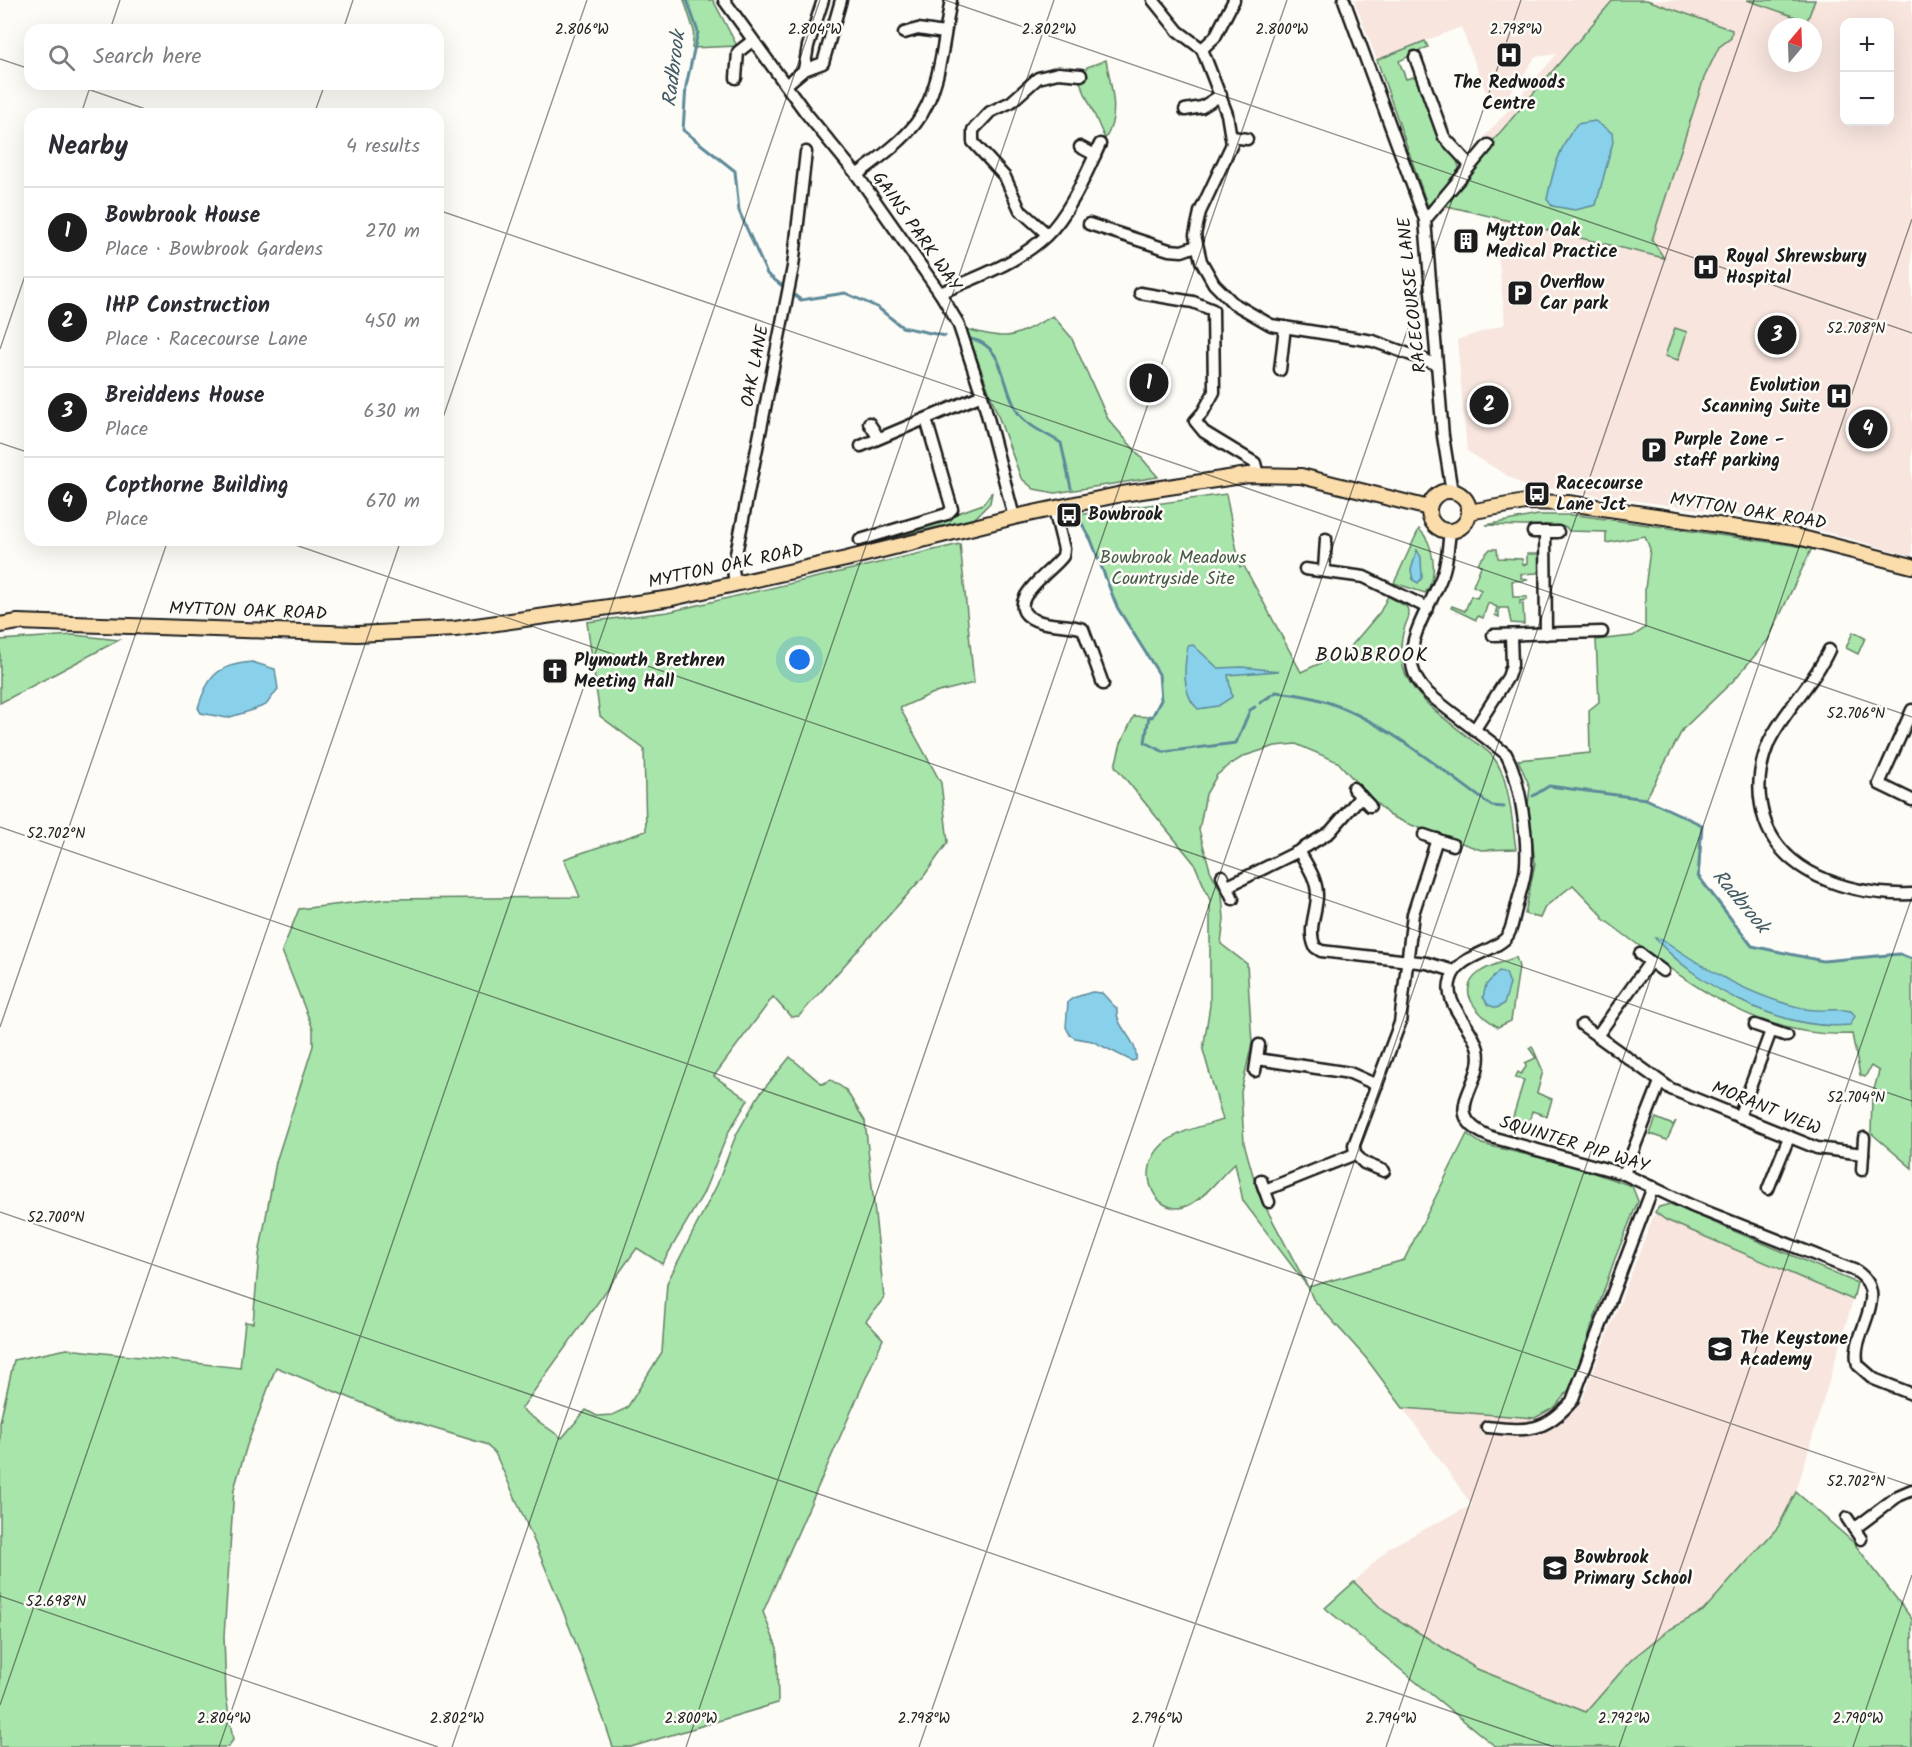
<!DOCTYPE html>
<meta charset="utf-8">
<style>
body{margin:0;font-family:Kalam,sans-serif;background:#f2f2f3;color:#2b2b33}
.controls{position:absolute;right:18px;top:18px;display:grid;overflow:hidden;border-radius:12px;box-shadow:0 6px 24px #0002}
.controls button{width:54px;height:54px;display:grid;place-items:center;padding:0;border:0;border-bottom:2px solid #e1e1e2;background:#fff;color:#2b2b33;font:30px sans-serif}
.compass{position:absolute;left:1768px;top:18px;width:54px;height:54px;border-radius:50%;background:#fff;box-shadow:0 6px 24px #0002;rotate:19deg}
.you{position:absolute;left:800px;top:660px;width:21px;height:21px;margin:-15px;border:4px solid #fff;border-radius:50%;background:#1a73e8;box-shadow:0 0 0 9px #1a73e833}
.badge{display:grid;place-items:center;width:39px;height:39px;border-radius:50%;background:#1c1c1c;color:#fff;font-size:20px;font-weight:700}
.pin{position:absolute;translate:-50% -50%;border:3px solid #fff;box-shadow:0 2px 6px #0006}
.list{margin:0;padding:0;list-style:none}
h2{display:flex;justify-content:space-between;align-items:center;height:78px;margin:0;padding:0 24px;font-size:26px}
h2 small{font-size:20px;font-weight:400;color:#7c7c81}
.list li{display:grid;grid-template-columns:39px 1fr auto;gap:18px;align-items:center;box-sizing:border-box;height:90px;padding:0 24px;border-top:2px solid #e1e1e2}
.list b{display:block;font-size:22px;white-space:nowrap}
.list p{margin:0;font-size:20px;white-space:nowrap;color:#7c7c81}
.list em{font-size:20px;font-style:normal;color:#7c7c81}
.icon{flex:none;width:33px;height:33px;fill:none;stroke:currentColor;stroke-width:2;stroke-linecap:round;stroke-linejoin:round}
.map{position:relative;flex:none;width:1912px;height:1747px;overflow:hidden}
.search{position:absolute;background:#fff;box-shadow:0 6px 24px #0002;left:24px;top:24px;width:420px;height:66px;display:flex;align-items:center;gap:15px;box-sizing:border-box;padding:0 21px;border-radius:18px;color:#7c7c81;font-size:22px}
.panel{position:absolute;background:#fff;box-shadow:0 6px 24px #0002;left:24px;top:108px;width:420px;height:438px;border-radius:18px}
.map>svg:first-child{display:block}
</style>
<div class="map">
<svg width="1912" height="1747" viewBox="0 0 1912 1747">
<rect width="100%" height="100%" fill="#fdfcf7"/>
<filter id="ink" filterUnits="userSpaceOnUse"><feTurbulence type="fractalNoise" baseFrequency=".0167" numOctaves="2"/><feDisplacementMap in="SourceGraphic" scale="12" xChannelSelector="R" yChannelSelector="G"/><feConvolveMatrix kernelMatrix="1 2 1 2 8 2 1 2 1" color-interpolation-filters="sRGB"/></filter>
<g filter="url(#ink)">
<g fill="#f7e5de" fill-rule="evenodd">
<path d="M1354,0H1594L1593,4L1595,0H1747L1807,20L1815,0H1912V556L1790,522L1523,485L1467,451L1457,340L1505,324L1494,210L1444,209L1491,154L1481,141L1557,54L1535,57L1517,85L1493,110L1461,27L1377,60ZM1844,22H1890V122H1844ZM1777,27H1813V63H1777Z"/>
<polygon points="1655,1212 1666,1220 1853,1300 1796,1492 1778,1527 1703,1611 1667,1631 1632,1659 1586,1712 1477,1669 1384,1611 1354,1582 1390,1547 1472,1505 1403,1408 1535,1418 1565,1398 1577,1405 1583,1398"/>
</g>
<g fill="#a8e5ab" stroke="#628064" stroke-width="1.5">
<polygon points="684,0 713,0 737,46 692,48 694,31"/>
<polygon points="1613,0 1647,0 1732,30 1731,38 1719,47 1704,78 1652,240 1664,258 1439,204"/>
<polygon points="1747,0 1815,0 1807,21"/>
<polygon points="1425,41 1428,47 1399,61 1406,79 1417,76 1439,139 1457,161 1460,170 1433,205 1427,204 1377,60"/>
<path d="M1106,60C1111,87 1121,115 1105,139L1080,82L1087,67Z"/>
<path d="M1053,316L1071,337L1108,419L1158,477L1055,493L1034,489L1021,478L966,329C1013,342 1011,337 1053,316Z"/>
<polygon points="1675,328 1687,332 1678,360 1665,356"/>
<polygon points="992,492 990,503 975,518 883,540 983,504"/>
<path d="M1226,494L1240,567L1244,566L1301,672L1347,651L1380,612L1388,596L1407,607L1409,616C1381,678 1429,706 1472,740C1479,745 1488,750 1493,757C1510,777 1512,824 1516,849L1481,850L1406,823L1389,815L1362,789L1338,762L1296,744L1275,746L1244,756L1231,764L1217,775L1206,794L1199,830L1210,870L1222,894L1224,919L1221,944L1247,964L1252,1043L1241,1092L1244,1143L1258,1193L1308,1287L1404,1260L1467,1134L1482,1144L1570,1165L1632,1186L1638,1201L1614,1261L1571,1387L1555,1407L1535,1418L1403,1408L1366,1358L1313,1299L1308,1287L1243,1201L1235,1163C1220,1176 1208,1195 1191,1204C1158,1222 1132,1173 1163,1144C1180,1130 1203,1126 1223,1120L1203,1050L1210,1005V900L1194,863L1115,766L1121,743L1134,716L1152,717L1161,700L1159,674L1117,607L1091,539L1077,515Z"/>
<path d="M1538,515H1577L1812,548L1768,640L1734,680L1683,729L1646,799L1702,825L1699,876L1752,946L1823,961L1899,954L1912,959V1168L1871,1133L1872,1097L1879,1071L1871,1066L1865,1077L1860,1075L1852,1034C1752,1040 1678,974 1602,918L1603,916L1573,885L1545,907L1540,918L1525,914L1535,863L1528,805L1530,787L1518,760L1590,753L1589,710L1599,702L1596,640L1633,636L1645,628V589L1650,549L1645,536L1606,543V532L1569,531L1566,527L1486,525Z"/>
<path d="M1419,529C1434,543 1439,577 1425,593L1394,583Z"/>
<path d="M960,544L974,683L931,694L900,708L941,783L948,842L924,876L799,1016L791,1017L773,997L714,1076L748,1100L729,1131L703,1194L662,1264L637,1248L521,1409L562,1438L586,1410L597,1416L612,1415L627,1408L662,1352L667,1283L717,1185L736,1135L759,1095L790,1057L822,1084L831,1080L846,1090L865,1121L884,1298L866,1321L883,1339L763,1612L777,1648L778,1703L631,1747H613C580,1647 539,1549 495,1453L485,1444L396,1417L276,1367L247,1445L234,1489L224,1636L226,1696L233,1740L228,1747H0V1422L14,1360L67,1349L240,1368L245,1322L253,1323L259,1255L276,1162L313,1046V1029L282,951L299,909L386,899L580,897L564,859L646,831L644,749L600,716L587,622L668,612Z"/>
<polygon points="1490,549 1497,549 1498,558 1522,559 1523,565 1527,564 1527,554 1540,554 1540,569 1537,573 1521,574 1521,578 1528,580 1512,581 1513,597 1527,597 1527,600 1520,601 1520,604 1523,604 1524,624 1511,623 1508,608 1499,608 1499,617 1495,615 1497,607 1488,603 1483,618 1478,616 1476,620 1451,608 1452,606 1465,611 1471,596 1477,598 1481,590 1473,586 1481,566 1478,563"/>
<polygon points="1853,632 1865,638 1858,654 1846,648"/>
<polygon points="74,635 119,640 0,703 0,640"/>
<path d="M1516,957L1519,967L1511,1021L1498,1027C1480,1016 1453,991 1480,972C1489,965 1505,962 1516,957Z"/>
<polygon points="1532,1046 1543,1071 1537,1093 1552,1099 1547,1116 1532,1111 1527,1132 1510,1127 1524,1080 1515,1078 1518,1072 1521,1074 1526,1067 1525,1063 1536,1058 1529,1048"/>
<polygon points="1656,1118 1673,1125 1676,1121 1667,1140 1650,1134"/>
<polygon points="1670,1204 1857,1283 1853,1300 1666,1220 1655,1212 1659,1207"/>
<polygon points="1796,1492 1854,1543 1912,1619 1912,1747 1496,1747 1325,1608 1354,1582 1384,1611 1477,1669 1586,1712 1632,1659 1667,1631 1703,1611 1778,1527"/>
</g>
<g fill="#89d1ea" stroke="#5d8998" stroke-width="1.5">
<path d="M1595,121L1612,133L1613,142L1596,205L1575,210L1552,206L1547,199C1553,171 1559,147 1577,124Z"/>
<polygon points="1417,550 1421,557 1422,578 1418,583 1413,580 1411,570"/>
<path d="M1193,645L1218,668L1242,667L1279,671L1228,675L1232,697L1218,706L1198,709C1181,694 1184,666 1188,646Z"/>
<path d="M252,662L275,669L278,689L266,705L253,710L227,718L201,713L198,708C208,675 218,665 252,662Z"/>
<path d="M1655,938L1662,939C1706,970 1752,997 1806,1009C1820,1012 1836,1008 1851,1011L1855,1016L1850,1025C1785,1032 1697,987 1655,938Z"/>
<polygon points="1499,971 1506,973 1510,984 1504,1004 1497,1008 1488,1005 1483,997 1486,985"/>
<path d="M1092,992L1102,993L1117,1009C1115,1028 1139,1040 1136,1060L1132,1061L1092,1041L1075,1038L1070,1035L1066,1027L1068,1002L1073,998Z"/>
</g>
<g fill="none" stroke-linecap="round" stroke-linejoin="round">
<g stroke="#5d8998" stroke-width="3">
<polyline points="687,0 698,32 686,86 683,130 735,171 739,211 767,274 785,288"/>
<polyline points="790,292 801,300 845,293 877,307 902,327 945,336"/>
<path d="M971,339C1007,346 1001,389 1019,414C1027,426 1049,435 1061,443L1071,488"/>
<polyline points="1077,515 1091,540 1117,607 1159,674 1161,700 1152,717 1149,716 1145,742 1164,752 1236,743 1250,710 1255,707"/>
<path d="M1260,703L1276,692C1290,694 1304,695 1317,699C1379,716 1440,769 1492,806L1504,807"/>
<polyline points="1533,796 1549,786 1646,799 1702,825 1698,876 1752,946 1823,961 1899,954 1912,959"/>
</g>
<g stroke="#1c1c1c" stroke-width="15">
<g id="minor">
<polyline points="724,0 806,113 857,175 940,293 958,323 982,395 1014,517"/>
<polyline points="1153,0 1178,31 1202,49 1227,114 1232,144 1200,212 1195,235 1201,261 1214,284 1233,303 1271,325 1373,341 1436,364"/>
<polyline points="1344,0 1425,220 1443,436 1452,492"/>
<polyline points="904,33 918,29 944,33"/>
<polyline points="1202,49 1215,37 1234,0"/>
<polyline points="1415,57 1444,137 1469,164"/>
<polyline points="804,70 808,46 823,0"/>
<polyline points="736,78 738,52 752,41"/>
<polyline points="786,85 804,70 823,63 841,0"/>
<polyline points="1185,110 1202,107 1221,95"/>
<polyline points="1232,137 1247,139"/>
<polyline points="1080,147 1095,155"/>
<path d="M857,175C877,159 900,144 916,123C941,91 943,39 951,0"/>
<polyline points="1425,220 1488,145"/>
<polyline points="1089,224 1169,250 1182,251 1196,246"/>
<polyline points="1047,234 1020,210 1005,177 973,142 973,130 990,112 1011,102 1038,78 1058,73 1081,75"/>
<path d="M940,293C977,277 1016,264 1046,236C1070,213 1086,174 1100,144"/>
<polyline points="1140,293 1193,302 1213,310 1214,392 1203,412 1195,421 1204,432 1255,463 1258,475"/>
<polyline points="1280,370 1285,327"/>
<polyline points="869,423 878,437"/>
<polyline points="861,446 982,395"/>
<path d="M1054,509L1064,549L1063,556C1053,571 993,608 1041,622C1055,626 1069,624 1083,629L1103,684"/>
<path d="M1450,531C1448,546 1448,562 1442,576C1428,614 1389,658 1429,694C1453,715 1481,733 1506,754C1520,780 1528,835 1526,865C1525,880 1519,895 1516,909C1513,919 1512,932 1505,939C1489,954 1458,956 1451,979C1442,1004 1472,1025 1478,1049C1486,1085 1435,1114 1491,1137L1624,1174L1692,1206L1856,1271C1894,1296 1848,1334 1858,1365L1874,1379L1912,1394"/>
<polyline points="1533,532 1558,532"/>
<polyline points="1545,532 1546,634"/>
<polyline points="860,540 947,514 952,509 926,419"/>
<polyline points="1305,569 1364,577 1428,608"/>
<polyline points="1324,570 1326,539"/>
<polyline points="735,585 733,569 793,267 806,152"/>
<polyline points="1493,635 1602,632"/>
<path d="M1829,650C1814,683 1785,709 1769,742C1760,763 1757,783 1761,805C1772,874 1851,896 1912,894"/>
<polyline points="1912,710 1879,784 1912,800"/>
<polyline points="1475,729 1508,677 1512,665 1511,636"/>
<polyline points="1353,788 1370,806"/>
<polyline points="1424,835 1453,845"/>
<path d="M1299,851C1307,865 1317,879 1317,895C1317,913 1307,929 1315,947L1321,951L1427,963L1454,971"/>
<polyline points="1222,876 1233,899"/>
<polyline points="1228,886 1299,851 1330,832 1361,796"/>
<polyline points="1640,954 1663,971"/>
<polyline points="1582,1025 1671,1089 1817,1148 1863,1154"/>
<polyline points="1755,1025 1787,1036"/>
<polyline points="1597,1036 1650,962"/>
<polyline points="1257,1059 1350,1073 1377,1085"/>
<polyline points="1255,1071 1259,1045"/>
<polyline points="1739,1117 1771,1031"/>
<polyline points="1862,1170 1864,1138"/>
<polyline points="1384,1171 1364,1163 1355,1154 1354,1145 1400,1023 1413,914 1437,839"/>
<polyline points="1624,1174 1660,1082"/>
<polyline points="1261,1180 1269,1202"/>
<polyline points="1768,1189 1789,1137"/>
<polyline points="1265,1190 1355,1154"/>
<path d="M1487,1427C1528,1431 1544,1433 1572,1401L1653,1187"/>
<polyline points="1847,1518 1861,1539"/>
<polyline points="1854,1529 1898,1496 1912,1490"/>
</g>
</g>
<g stroke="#1c1c1c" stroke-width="18">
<g id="major">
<circle cx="1449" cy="511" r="20"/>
<polyline points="1469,512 1525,502 1568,503 1794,536 1912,566"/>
<polyline points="0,625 18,622 357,634 455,629 672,598 846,559 1014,517 1122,494 1248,475 1301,476 1429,508"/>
</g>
</g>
<use href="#minor" stroke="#fdfcf7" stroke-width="10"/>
<use href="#major" stroke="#faddab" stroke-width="14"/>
</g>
</g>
<path fill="none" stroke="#1c1c1c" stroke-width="1.5" stroke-opacity="0.45" d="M945,0L1912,333M110,30L120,0M343,30L353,0M0,59L30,69M73,84L160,114M81,114L91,84M314,114L325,84M438,210L1912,717M0,349L30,261M438,432L587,0M0,443L30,453M281,540L1912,1101M0,827L1912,1486M0,1027L168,540M0,1212L1554,1747M0,1596L438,1747M0,1705L401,540M219,1747L820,0M452,1747L1054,0M686,1747L1287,0M919,1747L1521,0M1153,1747L1754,0M1386,1747L1912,219M1619,1747L1912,897M1853,1747L1912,1575"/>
<defs>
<g id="hospital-square" transform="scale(1.35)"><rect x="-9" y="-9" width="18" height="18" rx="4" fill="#1c1c1c" stroke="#fdfcf7"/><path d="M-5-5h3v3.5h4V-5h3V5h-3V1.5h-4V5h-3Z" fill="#fff"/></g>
<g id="building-square" transform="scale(1.35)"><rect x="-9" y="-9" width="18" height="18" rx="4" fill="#1c1c1c" stroke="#fdfcf7"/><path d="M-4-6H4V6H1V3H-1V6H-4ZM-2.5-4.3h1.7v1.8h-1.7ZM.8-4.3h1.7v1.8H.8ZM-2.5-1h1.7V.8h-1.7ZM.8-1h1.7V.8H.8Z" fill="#fff"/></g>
<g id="parking-square" transform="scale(1.35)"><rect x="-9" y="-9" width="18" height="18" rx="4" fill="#1c1c1c" stroke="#fdfcf7"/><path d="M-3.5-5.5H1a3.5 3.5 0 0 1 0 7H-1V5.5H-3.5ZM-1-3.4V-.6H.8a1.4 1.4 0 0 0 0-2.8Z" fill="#fff"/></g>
<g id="bus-square" transform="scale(1.35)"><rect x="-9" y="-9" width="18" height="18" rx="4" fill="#1c1c1c" stroke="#fdfcf7"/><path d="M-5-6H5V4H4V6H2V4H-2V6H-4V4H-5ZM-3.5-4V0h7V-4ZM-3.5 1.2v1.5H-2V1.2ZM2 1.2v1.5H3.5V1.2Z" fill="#fff"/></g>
<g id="church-square" transform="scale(1.35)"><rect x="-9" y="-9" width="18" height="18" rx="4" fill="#1c1c1c" stroke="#fdfcf7"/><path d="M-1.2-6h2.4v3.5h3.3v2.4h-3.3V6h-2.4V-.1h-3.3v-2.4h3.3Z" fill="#fff"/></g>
<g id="school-square" transform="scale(1.35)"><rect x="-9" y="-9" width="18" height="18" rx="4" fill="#1c1c1c" stroke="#fdfcf7"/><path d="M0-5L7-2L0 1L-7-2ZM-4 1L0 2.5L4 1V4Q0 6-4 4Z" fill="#fff"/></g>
</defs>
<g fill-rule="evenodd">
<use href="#hospital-square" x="1509" y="55"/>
<use href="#building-square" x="1466" y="241"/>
<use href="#hospital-square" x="1706" y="267"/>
<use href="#parking-square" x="1520" y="293"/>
<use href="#hospital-square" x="1839" y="396"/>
<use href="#parking-square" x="1654" y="450"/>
<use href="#bus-square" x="1537" y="494"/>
<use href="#bus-square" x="1069" y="515"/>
<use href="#church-square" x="555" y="671"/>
<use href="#school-square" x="1720" y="1349"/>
<use href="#school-square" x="1555" y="1568"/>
</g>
<g text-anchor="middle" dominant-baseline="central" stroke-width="5" stroke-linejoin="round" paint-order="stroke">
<g font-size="18" font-weight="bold" fill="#1c1c1c" stroke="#fdfcf7" text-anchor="start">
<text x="1509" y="83" text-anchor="middle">The Redwoods<tspan x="1509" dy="21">Centre</tspan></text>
<text x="1486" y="231">Mytton Oak<tspan x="1486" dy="21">Medical Practice</tspan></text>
<text x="1726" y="257">Royal Shrewsbury<tspan x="1726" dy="21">Hospital</tspan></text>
<text x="1540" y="283">Overflow<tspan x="1540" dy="21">Car park</tspan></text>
<text x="1820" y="386" text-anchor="end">Evolution<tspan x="1820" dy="21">Scanning Suite</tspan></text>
<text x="1674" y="440">Purple Zone -<tspan x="1674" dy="21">staff parking</tspan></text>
<text x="1556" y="484">Racecourse<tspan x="1556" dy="21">Lane Jct</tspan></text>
<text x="1088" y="515">Bowbrook</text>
<text x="574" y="661">Plymouth Brethren<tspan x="574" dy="21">Meeting Hall</tspan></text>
<text x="1740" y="1339">The Keystone<tspan x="1740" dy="21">Academy</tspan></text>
<text x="1574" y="1558">Bowbrook<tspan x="1574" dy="21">Primary School</tspan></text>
</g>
<g font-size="18" fill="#1c1c1c" stroke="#fdfcf7">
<text transform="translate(916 232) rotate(55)">GAINS PARK WAY</text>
<text transform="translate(1413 295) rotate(-96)">RACECOURSE LANE</text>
<text transform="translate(756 366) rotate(-79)">OAK LANE</text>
<text transform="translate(1748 512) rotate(9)">MYTTON OAK ROAD</text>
<text transform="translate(726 567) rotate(-12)">MYTTON OAK ROAD</text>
<text transform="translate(248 612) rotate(2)">MYTTON OAK ROAD</text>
<text transform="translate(1766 1109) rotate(22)">MORANT VIEW</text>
<text transform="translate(1574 1145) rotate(17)">SQUINTER PIP WAY</text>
</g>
<g font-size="18" fill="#465847" stroke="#fdfcf7">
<text x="1173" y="558">Bowbrook Meadows<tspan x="1173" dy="21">Countryside Site</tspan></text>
</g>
<g font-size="20" font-style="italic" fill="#425b64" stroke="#fdfcf7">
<text transform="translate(675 69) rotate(-83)">Radbrook</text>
<text transform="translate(1740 902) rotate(50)">Radbrook</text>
</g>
<g font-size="20" letter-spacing="1.5" fill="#1c1c1c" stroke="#fdfcf7">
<text x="1372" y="656">BOWBROOK</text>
</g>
</g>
<g font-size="15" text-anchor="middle" fill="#1c1c1c" stroke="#fdfcf7" stroke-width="5" stroke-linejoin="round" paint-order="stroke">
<text x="815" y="34">2.804°W</text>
<text x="1049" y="34">2.802°W</text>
<text x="1516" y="34">2.798°W</text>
<text x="582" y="34">2.806°W</text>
<text x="1282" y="34">2.800°W</text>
<text x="1856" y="333">52.708°N</text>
<text x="1856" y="718">52.706°N</text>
<text x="56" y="838">52.702°N</text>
<text x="1856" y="1102">52.704°N</text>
<text x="56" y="1222">52.700°N</text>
<text x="1856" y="1486">52.702°N</text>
<text x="56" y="1606">52.698°N</text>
<text x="224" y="1723">2.804°W</text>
<text x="457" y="1723">2.802°W</text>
<text x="691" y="1723">2.800°W</text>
<text x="924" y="1723">2.798°W</text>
<text x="1157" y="1723">2.796°W</text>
<text x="1391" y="1723">2.794°W</text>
<text x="1624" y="1723">2.792°W</text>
<text x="1858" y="1723">2.790°W</text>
</g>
</svg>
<div class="controls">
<button>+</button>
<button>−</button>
</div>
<svg class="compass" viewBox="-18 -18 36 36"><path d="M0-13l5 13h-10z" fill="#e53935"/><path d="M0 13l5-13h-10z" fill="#7c7c81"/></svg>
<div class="you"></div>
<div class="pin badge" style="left:1149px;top:383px">1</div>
<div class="pin badge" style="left:1489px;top:405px">2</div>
<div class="pin badge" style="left:1777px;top:335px">3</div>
<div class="pin badge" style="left:1868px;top:429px">4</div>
<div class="search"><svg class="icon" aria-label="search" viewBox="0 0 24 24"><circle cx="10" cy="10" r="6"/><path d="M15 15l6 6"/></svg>Search here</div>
<section class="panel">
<h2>Nearby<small>4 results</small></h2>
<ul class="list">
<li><span class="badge">1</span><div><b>Bowbrook House</b><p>Place · Bowbrook Gardens</p></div><em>270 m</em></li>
<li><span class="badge">2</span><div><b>IHP Construction</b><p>Place · Racecourse Lane</p></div><em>450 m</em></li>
<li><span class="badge">3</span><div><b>Breiddens House</b><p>Place</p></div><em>630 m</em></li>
<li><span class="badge">4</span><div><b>Copthorne Building</b><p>Place</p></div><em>670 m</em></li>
</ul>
</section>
</div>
